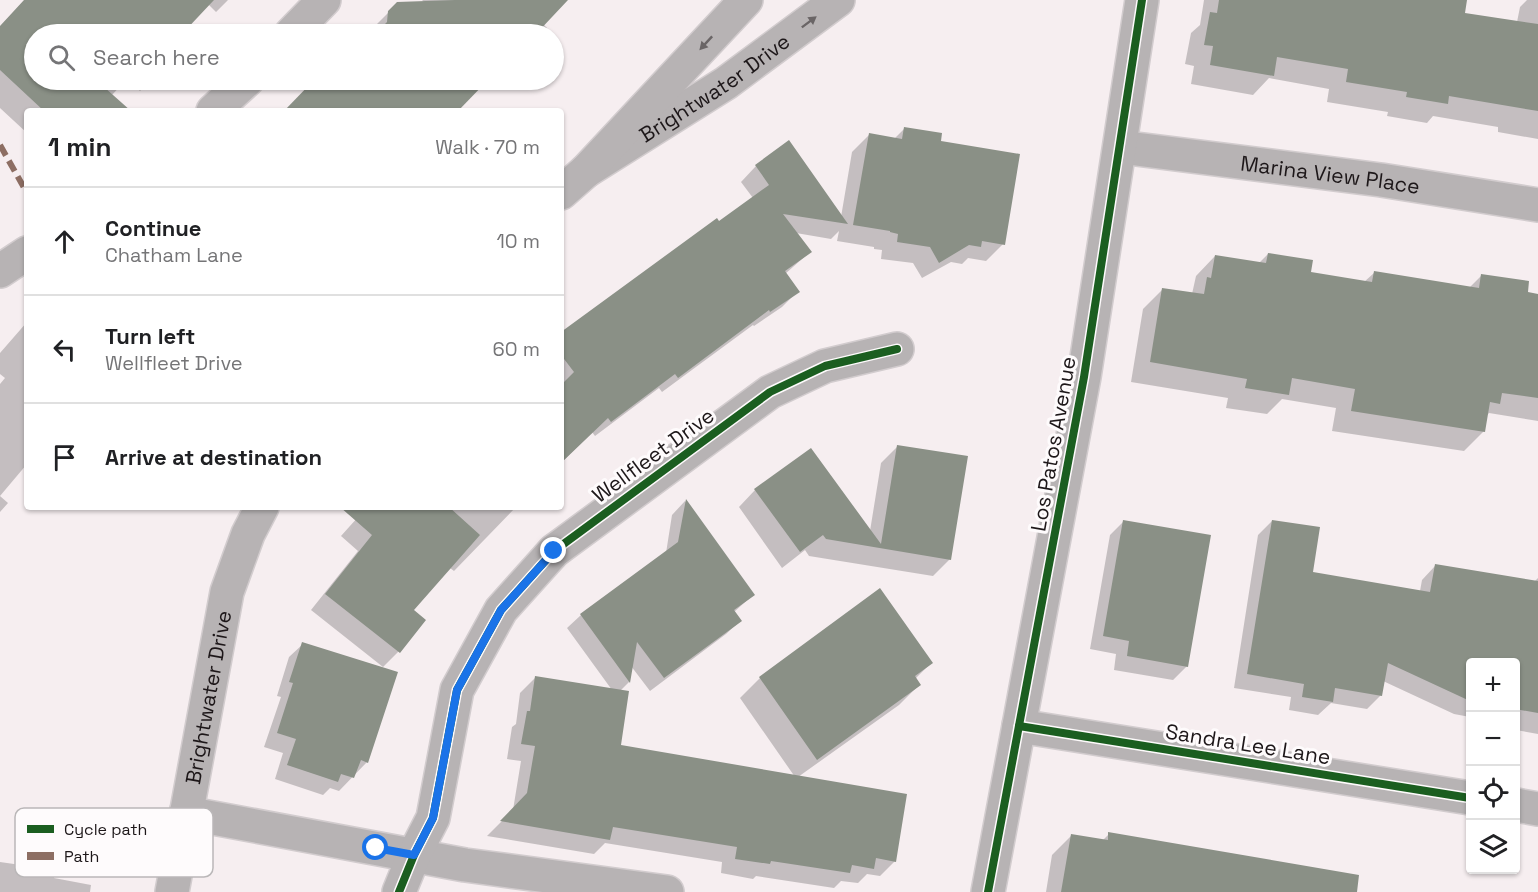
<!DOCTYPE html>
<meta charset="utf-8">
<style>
body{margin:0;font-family:"Space Grotesk",sans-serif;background:#f2f2f2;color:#202124}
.controls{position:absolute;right:18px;bottom:18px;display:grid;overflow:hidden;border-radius:6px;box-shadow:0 2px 4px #0004}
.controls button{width:54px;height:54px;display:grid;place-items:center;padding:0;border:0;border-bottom:2px solid #e0e0e0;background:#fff;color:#202124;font:30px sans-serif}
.stop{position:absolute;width:18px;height:18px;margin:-14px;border:4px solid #1a73e8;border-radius:50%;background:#fff}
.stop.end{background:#1a73e8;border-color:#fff;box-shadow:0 2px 6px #0008}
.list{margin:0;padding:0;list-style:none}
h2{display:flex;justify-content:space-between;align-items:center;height:78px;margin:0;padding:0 24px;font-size:26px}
h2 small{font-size:20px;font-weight:400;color:#757577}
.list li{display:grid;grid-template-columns:39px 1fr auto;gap:18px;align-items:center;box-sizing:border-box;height:108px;padding:0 24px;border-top:2px solid #e0e0e0}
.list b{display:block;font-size:22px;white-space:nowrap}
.list p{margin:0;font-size:20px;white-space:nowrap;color:#757577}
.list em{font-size:20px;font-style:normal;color:#757577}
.icon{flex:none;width:33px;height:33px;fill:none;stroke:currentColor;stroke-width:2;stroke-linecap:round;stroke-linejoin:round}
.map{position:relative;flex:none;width:1538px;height:892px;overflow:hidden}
.search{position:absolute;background:#fff;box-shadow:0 2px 4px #0004;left:24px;top:24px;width:540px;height:66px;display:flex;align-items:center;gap:15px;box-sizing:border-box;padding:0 21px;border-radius:33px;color:#757577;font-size:22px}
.panel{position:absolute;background:#fff;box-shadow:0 2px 4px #0004;left:24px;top:108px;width:540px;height:402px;border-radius:6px}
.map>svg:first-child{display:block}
</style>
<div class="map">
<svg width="1538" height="892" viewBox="0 0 1538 892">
<rect width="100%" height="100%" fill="#f6eef0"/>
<g fill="#0003">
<polygon points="25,0 228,0 216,12 208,4 182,34 34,34 34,80 126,80 97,111 27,111 27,133 0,108 0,27"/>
<polygon points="422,0 566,0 543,24 547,28 541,34 368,34 369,32 389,12 424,2"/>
<polygon points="1204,0 1465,0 1463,14 1517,22 1520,7 1527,0 1538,0 1538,139 1498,132 1498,127 1433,116 1427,123 1387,116 1388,112 1327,102 1329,89 1269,78 1253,95 1191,84 1194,66 1185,64 1191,33 1200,25"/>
<polygon points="127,80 151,80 140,91"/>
<polygon points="315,80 486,80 456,111 285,111"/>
<polygon points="905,128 939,143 1003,244 986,261 968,258 962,264 951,262 922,278 913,263 881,259 882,250 874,249 874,247 837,241 839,231 831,239 796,233 810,252 785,274 798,291 782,307 754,326 753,325 662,392 659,388 595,436 592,432 561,463 561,334 753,198 741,182 756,166 841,217 852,152 869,135 894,139"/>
<polygon points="1268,254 1309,273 1364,282 1374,273 1469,288 1482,275 1526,293 1538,295 1538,421 1489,413 1486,416 1484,431 1464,451 1332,431 1336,408 1282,399 1267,414 1226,408 1228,398 1131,382 1143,309 1163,289 1192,294 1196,276 1215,256 1259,263"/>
<polygon points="27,322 27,464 0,496 8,503 0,512 0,384 5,378 0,374 0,353"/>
<polygon points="898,446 950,559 933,576 809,556 805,550 782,568 739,507 755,490 870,531 881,463"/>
<polygon points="685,501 753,595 734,612 740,621 726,634 650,691 631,666 629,682 620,691 619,747 795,777 740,698 760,678 931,663 915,679 919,685 899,705 798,777 895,861 880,876 867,874 858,883 841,881 834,888 756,876 753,879 721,873 722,862 605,843 594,854 487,836 513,810 521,761 507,759 512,727 516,724 520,693 536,677 612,690 567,628 581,615 666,553 672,515"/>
<polygon points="367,507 516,507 454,571 450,568 411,610 424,620 398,652 383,667 311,610 358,551 341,536"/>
<polygon points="1124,521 1187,666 1173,680 1114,670 1116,654 1090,649 1110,535"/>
<polygon points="1272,521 1311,573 1420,591 1422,580 1435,566 1534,582 1538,578 1538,734 1516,730 1516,662 1470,662 1470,717 1454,714 1383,681 1381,695 1367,709 1331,703 1318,715 1289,710 1291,697 1234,688 1258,535"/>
<polygon points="303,644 367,762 339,791 330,788 323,795 275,779 283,753 264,747 281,697 277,696 289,657"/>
<polygon points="1109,834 1354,892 1046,892 1052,855 1072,835 1102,841"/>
<polygon points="0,862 56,870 54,878 91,885 90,892 0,892"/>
</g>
<g fill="#8a9086">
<polygon points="24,0 214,0 182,34 34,34 34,80 112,80 104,87 131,111 44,111 0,70 0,26"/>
<polygon points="455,0 568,0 536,34 375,34 387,22 388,11 397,2"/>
<polygon points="1219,0 1467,0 1465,13 1538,24 1538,111 1449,96 1448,104 1406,97 1407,92 1346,82 1348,69 1277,57 1274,76 1210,65 1213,46 1204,45 1210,12 1217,13"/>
<polygon points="314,80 488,80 458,111 284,111"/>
<polygon points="904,127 942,133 941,141 1020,154 1005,245 982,241 981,247 969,245 939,263 930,247 897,242 898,234 890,232 890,231 853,225 869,133 902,139"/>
<polygon points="789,140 848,224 783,214 812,252 785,271 800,292 770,312 769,310 678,378 675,374 611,422 608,418 561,463 561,385 574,372 561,355 561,332 717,218 719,221 769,185 755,165"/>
<polygon points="1268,253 1313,260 1311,272 1372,282 1374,271 1479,288 1481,274 1529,281 1528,292 1538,294 1538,398 1502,393 1500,404 1490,402 1485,432 1351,411 1355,389 1292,378 1289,395 1245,388 1247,379 1150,362 1162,288 1204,294 1207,277 1211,278 1215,255 1266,263"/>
<polygon points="897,445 968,456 951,560 826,539 823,535 800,552 754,489 811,448 881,544"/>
<polygon points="686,499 755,595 734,610 742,621 664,678 637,642 630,683 580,614 678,542"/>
<polygon points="340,507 449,507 480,535 414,610 426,620 400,653 325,594 372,535"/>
<polygon points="1123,520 1211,535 1188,667 1127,656 1129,641 1103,636"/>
<polygon points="1272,520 1320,527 1313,572 1430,592 1435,564 1538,581 1538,713 1515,709 1515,663 1470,663 1470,701 1388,663 1382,696 1335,688 1333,702 1302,697 1304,684 1247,674"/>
<polygon points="880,588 933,663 915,676 921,685 817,760 759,677"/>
<polygon points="302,642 398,672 368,763 361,760 354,778 341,774 338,782 287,765 296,739 277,733 293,683 289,682"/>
<polygon points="535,676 629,691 621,745 907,794 896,862 876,858 874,869 852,865 850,873 771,861 770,864 735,859 737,847 613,827 610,840 500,821 527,793 535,746 521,744 527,711 530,711"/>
<polygon points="1108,832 1359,875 1357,892 1061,892 1071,834 1108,840"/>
</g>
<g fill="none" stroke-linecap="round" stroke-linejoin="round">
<g stroke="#d2ccce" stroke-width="36">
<g id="street">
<polyline points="291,34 324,0"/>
<polyline points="213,111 247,80"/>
<path id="s1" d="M1120,147L1381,180L1538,205"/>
<path id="s2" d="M586,171L726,83L838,0"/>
<polyline points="561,193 586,171 746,0"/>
<polyline points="0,271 27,253"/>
<polyline points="1019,726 1470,798"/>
<polyline points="1516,805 1538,809"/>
<polyline points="186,813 465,865 667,892"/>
<path id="s3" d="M172,892L227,592L248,534L262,507"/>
<polyline points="399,892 414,855 433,818 457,690 501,610 554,551 770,392 825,366 897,349"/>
<polyline points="988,892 1084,377 1142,0"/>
</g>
</g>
<use href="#street" stroke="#b7b3b4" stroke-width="33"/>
<polyline stroke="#8d6e63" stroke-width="6" stroke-dasharray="12 6" stroke-linecap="butt" points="0,145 27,193"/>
<g stroke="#fefbfc" stroke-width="11">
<g id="cycleway">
<polyline points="1019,726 1470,798"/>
<polyline points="399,892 414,855 433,818 457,690 501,610 554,551 770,392 825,366 897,349"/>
<polyline points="988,892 1084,377 1142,0"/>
</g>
</g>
<use href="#cycleway" stroke="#1b5e20" stroke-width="8"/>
</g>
<defs><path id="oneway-solid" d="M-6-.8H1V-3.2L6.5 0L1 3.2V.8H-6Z" transform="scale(1.5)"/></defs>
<g fill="#6a6566">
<use href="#oneway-solid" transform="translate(809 22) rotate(-37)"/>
<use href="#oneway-solid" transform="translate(706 43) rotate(133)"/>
</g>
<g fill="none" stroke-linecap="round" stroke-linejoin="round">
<polyline stroke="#1a73e8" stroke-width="8" points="376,848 414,855 433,818 457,690 501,610 554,551"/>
</g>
<g text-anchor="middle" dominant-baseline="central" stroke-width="6" stroke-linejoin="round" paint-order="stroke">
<g font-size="21" fill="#1d1719" stroke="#fefbfc">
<text stroke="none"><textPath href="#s2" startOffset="153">Brightwater Drive</textPath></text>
<text stroke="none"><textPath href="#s1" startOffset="212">Marina View Place</textPath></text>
<text transform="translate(1053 444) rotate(-80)">Los Patos Avenue</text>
<text transform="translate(653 455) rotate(-36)">Wellfleet Drive</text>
<text stroke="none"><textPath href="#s3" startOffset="198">Brightwater Drive</textPath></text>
<text transform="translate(1248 744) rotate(9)">Sandra Lee Lane</text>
</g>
</g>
<rect x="15" y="808" width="198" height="69" rx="9" fill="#fefbfc" stroke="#bab7b8" stroke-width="1.5"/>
<rect x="27" y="825" width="27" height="8" fill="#1b5e20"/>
<rect x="27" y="852" width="27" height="8" fill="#8d6e63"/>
<g font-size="16" fill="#1d1719">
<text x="64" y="835">Cycle path</text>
<text x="64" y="862">Path</text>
</g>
</svg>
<div class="controls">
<button>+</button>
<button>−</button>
<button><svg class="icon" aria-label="locate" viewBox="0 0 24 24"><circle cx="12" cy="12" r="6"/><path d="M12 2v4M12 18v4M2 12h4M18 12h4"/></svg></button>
<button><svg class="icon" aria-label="layers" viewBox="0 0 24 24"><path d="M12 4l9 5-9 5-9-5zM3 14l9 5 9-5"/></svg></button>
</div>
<div class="stop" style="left:376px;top:848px"></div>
<div class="stop end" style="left:554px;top:551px"></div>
<div class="search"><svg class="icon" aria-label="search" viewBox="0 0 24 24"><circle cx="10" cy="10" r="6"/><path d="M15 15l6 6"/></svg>Search here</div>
<section class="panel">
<h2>1 min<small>Walk · 70 m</small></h2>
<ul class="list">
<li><svg class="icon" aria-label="ahead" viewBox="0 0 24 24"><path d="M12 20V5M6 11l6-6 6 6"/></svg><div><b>Continue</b><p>Chatham Lane</p></div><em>10 m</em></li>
<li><svg class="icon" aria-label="left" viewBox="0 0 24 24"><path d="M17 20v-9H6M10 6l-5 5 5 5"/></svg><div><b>Turn left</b><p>Wellfleet Drive</p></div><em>60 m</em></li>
<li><svg class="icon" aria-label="arrive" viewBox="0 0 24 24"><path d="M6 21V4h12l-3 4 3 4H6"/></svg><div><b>Arrive at destination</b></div></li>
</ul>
</section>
</div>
